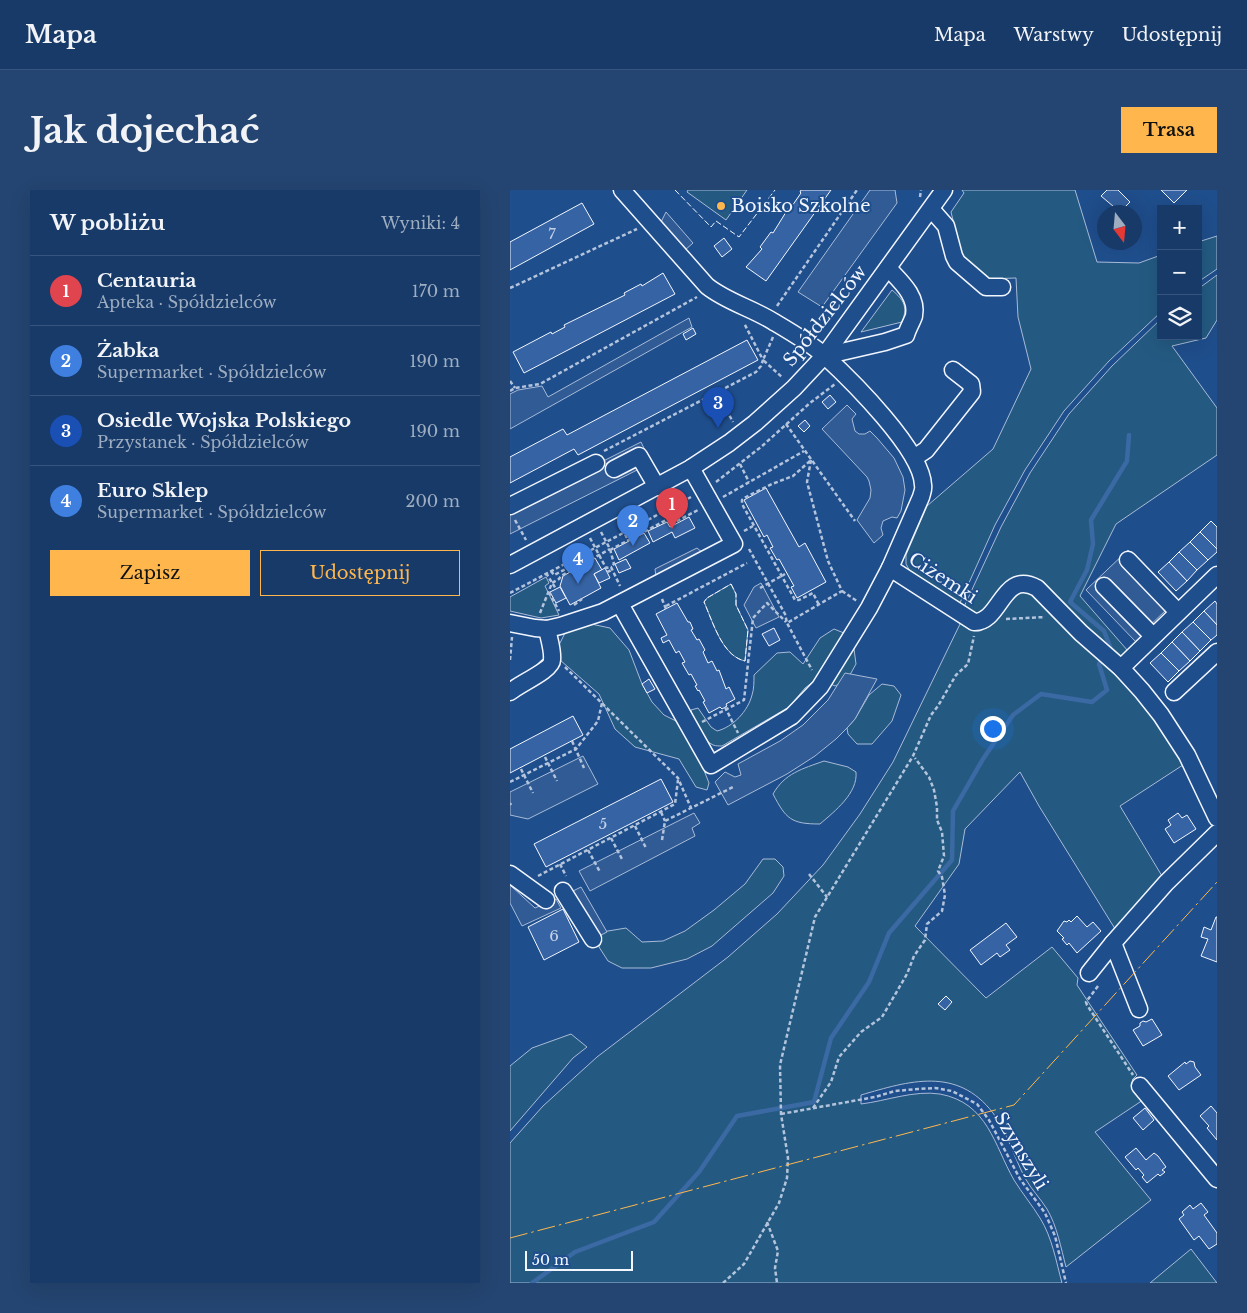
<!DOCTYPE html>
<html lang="pl">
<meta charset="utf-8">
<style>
body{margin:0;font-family:"Libre Baskerville",serif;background:#244571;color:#f1f3f6}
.controls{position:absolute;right:15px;top:15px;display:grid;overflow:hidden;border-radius:0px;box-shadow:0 5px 20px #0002}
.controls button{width:45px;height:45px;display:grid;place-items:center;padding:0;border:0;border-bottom:1px solid #36547d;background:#173a69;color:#f1f3f6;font:25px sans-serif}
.compass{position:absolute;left:587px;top:15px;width:45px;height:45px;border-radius:50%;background:#173a69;box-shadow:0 5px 20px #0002;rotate:164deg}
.scale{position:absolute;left:15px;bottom:12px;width:108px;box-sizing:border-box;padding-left:5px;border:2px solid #f2f6ff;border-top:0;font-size:14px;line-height:18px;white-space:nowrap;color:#f2f6ff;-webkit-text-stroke:4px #1f4e8c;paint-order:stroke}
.you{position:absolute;left:482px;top:538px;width:18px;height:18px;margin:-12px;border:4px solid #fff;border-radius:50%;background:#1a73e8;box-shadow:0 0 0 8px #1a73e833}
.badge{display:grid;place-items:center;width:32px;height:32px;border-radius:50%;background:#ffb74d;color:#fff;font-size:16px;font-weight:700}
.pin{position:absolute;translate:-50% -41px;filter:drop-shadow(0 1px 2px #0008)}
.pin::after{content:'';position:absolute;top:26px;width:18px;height:15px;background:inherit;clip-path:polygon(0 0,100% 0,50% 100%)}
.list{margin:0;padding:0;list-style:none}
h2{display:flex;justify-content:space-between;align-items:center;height:65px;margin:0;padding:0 20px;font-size:21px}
h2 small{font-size:16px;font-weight:400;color:#9eadc0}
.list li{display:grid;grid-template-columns:32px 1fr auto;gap:15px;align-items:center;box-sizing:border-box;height:70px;padding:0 20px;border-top:1px solid #36547d}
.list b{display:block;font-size:19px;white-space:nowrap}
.list p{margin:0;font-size:16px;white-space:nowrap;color:#9eadc0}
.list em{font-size:16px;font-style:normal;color:#9eadc0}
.actions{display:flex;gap:10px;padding:15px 20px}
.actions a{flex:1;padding:11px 0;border:1px solid #ffb74d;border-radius:0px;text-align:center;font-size:18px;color:#ffb74d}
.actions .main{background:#ffb74d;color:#111}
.icon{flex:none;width:28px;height:28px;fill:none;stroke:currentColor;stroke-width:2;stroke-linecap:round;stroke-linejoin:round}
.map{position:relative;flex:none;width:707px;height:1093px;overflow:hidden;border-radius:0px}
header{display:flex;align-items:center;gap:30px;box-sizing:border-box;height:70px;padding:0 25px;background:#173a69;border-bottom:1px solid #36547d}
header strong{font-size:24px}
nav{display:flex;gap:28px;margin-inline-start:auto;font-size:18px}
.intro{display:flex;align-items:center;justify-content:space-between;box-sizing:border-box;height:120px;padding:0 30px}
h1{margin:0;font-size:35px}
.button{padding:12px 22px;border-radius:0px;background:#ffb74d;color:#111;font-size:18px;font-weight:700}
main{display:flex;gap:30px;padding:0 30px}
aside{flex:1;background:#173a69;border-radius:0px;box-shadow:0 5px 20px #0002}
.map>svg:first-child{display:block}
</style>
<header>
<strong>Mapa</strong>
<nav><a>Mapa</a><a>Warstwy</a><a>Udostępnij</a></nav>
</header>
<div class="intro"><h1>Jak dojechać</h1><a class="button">Trasa</a></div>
<main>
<aside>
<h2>W pobliżu<small>Wyniki: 4</small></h2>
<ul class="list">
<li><span class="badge" style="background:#e0444e">1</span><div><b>Centauria</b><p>Apteka · Spółdzielców</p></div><em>170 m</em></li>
<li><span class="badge" style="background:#3f7fe0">2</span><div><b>Żabka</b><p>Supermarket · Spółdzielców</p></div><em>190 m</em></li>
<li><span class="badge" style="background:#1a4fb4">3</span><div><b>Osiedle Wojska Polskiego</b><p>Przystanek · Spółdzielców</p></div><em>190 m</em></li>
<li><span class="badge" style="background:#3f7fe0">4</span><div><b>Euro Sklep</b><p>Supermarket · Spółdzielców</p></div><em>200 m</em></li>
</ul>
<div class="actions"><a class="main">Zapisz</a><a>Udostępnij</a></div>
</aside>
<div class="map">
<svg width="707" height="1093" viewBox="0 0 707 1093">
<rect width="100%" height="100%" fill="#1f4e8c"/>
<g fill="#245a82" stroke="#a8bbd7">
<polygon points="178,0 237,0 216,30 177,2"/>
<polygon points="452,0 565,0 587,72 629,73 651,65 651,122 599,171 554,221 515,280 485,335 449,415 401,383 396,374 396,365 417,316 483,259 521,179 508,127 506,88 473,89 453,70 441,22 454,3"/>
<polygon points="707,46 707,79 688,92 688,52"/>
<polygon points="707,85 707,130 696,148 662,156 707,218 707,265 606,334 570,406 618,461 613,466 604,467 520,389 470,425 453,419 491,337 520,283 559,224 602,176 651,129 651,146 688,146 688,99"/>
<path d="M382,100C394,110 398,117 392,132L351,142Z"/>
<polygon points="36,387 39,393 35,396 49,425 31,428 0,421 0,407"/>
<path d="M221,394L226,404V415L238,440L235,471C212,466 203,432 194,412L197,408Z"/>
<path d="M509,402H517L534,410L642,520L676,573L610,616L655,691L607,742L529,616L510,582L455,639L449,674L405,736L476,808L542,757L568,788L567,795L627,885L622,890L636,908L585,942L641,1010L556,1077C551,1058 547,1036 537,1019C530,1008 521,999 515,988C504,967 497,942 483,923C447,876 399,891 351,905V914C376,911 404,900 430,904C478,913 484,955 504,990C512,1003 522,1015 530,1028C542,1047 546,1071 552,1093H0V953L33,916L87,867L218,767L267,724L313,675L350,624L383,572L451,432C473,451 474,437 488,422C495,415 502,409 509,402Z"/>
<polygon points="81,434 100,438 119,460 132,494 142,512 154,525 168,532 193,578 199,593 197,600 186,597 169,569 125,557 105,539 89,504 50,470 47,459 55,443"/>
<path d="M324,439L334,443L344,459L346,474L337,490L325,496L308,488L295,498L279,517L212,556C209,556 206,556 203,555C192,550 183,531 181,520L188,518L201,537L207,541C223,537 238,521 242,505C244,499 244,492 244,485L267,463L280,462L293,474L310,448Z"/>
<polygon points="372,494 384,496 391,505 382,531 362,554 347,554 338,544 337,538 345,529 359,505"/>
<path d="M314,571L338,577L346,582C348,603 325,621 310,634C281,634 276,629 263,604C275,583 292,579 314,571Z"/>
<polygon points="253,669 265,669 273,677 274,686 263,703 202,756 177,769 141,778 112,778 98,771 89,757 92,742 116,738 132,752 153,751 175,741 204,720 235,694"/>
<polygon points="61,844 77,857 63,868 0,941 0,876 22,858"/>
<polygon points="681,1059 707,1093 640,1093"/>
</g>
<g fill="#305b95" stroke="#a8bbd7">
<polygon points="360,0 385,0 387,13 312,117 288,102"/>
<polygon points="156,22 183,53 174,61 151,32"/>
<polygon points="179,128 182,137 0,239 0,204 8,200 32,196 38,207"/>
<polygon points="337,215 346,224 342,229 345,241 349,244 355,244 360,241 367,248 384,268 393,287 395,300 391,321 387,328 382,327 373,331 371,338 373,345 364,353 347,330 360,308 361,300 359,291 357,287 312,239"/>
<polygon points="131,252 141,273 0,344 0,318"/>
<polygon points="187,358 193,363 146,387 145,379"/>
<polygon points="618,360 664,408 657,419 633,442 634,444 626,452 576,400"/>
<polygon points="251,393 269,427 246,438 234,415 244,397"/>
<polygon points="335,483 367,489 345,529 337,538 326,549 305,566 277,584 218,615 205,592 215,582 225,587 231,585 228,574 270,551 293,535 318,510"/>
<polygon points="73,566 88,594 18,629 0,625 0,602"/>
<polygon points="184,623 190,633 182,638 185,646 80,701 69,681"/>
<polygon points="0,695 25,718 46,709 51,718 12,736 0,713"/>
<polygon points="71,697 97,742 87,747 61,702"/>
</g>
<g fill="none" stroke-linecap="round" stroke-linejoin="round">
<polyline stroke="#3b69a3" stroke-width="4.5" points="22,1093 65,1062 144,1032 189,982 227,926 304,912 321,848 359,792 379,743 442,670 443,621 473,569 503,525 531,504 582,512 597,500 589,474 601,459 594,441 560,412 577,380 583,354 581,330 617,271 619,245"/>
</g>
<g fill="#3563a3" stroke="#f2f6ff">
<polygon points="291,0 321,0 256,91 236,77 252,59 250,57 261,42 263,43 281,14 282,16 291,3 290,2"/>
<polygon points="597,0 608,0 620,12 610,22 591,6"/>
<polygon points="651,0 677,0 664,13"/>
<polygon points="72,13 84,34 0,80 0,52"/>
<polygon points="214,48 222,59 212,67 204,56"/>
<polygon points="153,83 165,104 14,183 3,162 41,142 42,144 55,137 54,135 115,105 114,103 131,94 132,96"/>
<polygon points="183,138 186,144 176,150 173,144"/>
<polygon points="237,150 248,170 68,265 64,259 0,293 0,267 53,239 57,245"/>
<polygon points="320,205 326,212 318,219 312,212"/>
<polygon points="295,230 300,236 294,242 288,236"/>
<polygon points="256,298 289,357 295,353 316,392 287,408 281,397 284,396 269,369 267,370 260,358 263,357 257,345 254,347 234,310"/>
<polygon points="179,327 185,338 165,348 162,342 143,352 138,341 157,332 160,337"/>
<polygon points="701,331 707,337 707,359 690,342"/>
<polygon points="690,342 707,359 707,362 698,370 680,352"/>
<polygon points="134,343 140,353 109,370 104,359"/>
<polygon points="680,352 698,370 687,380 669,362"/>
<polygon points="669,362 687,380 677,391 659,372"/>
<polygon points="85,368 92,380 84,384 91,398 60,415 50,396 53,386"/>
<polygon points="116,369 121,378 109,383 105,374"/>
<polygon points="659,372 677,391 666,401 648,382"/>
<polygon points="95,378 100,388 89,393 84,384"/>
<polygon points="50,397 56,408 46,413 40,402"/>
<polygon points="705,411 707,414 707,435 694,421"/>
<polygon points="167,413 178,432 180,432 183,439 181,440 187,450 189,449 195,460 193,462 198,473 202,471 207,481 209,480 216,499 219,497 225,509 216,514 217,516 212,519 210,517 199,523 193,512 195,511 189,500 188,501 185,496 187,495 181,484 179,485 172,473 175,472 169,461 166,463 159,450 153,453 151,448 157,445 146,424"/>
<polygon points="694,421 707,435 707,445 701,450 683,432"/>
<polygon points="683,432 701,450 690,461 672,442"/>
<polygon points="264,438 270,450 259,456 252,444"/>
<polygon points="672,442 690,461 680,471 662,452"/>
<polygon points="662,452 680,471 669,481 651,463"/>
<polygon points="651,463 669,481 658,492 640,473"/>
<polygon points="139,489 145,499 137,503 132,494"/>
<polygon points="63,526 73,545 0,583 0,559"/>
<polygon points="151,589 163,612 36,677 24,654"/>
<polygon points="668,623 672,628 677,625 686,639 664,653 655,639 661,635 658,630"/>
<polygon points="53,719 69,752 34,770 18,737"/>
<polygon points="567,726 577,737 583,732 591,741 567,763 559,753 557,755 552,749 554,748 547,741 554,731 557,732 559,730 561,732"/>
<polygon points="706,727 707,727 707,772 691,766 698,749 691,747 694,737 701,740"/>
<polygon points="496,733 507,747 496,755 500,760 490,767 487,763 471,775 460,760"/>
<polygon points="436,806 442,812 435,820 428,814"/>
<polygon points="642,829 652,845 633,856 623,840 630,836 630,833 633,831 636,832"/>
<polygon points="680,871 684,872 685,877 691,885 669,900 658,886 675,872 676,874"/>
<polygon points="701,916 707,923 707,950 697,938 699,936 690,926"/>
<polygon points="635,918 644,930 633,940 623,928"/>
<polygon points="626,958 636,970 644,963 648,966 656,977 652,980 655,982 650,986 648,984 637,993 632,987 634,985 628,978 626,980 615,967"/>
<polygon points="691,1013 698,1022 694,1025 707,1043 707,1054 699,1059 689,1046 684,1050 669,1029 674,1025 672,1022 680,1015 683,1019"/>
</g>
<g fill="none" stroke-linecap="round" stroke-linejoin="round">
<g stroke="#f2f6ff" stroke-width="19">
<g id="minor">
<polyline points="421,19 436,36 444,66 447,72 476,97 492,97"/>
<path d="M314,166L375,152L396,145C398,138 402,132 404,126C408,106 390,91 378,78"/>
<polyline points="404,268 416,260 462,202 461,194 443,180"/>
<polyline points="104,279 129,266 147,297"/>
<polyline points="0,316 86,273"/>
<polyline points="618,370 668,422"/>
<polyline points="0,375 181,278 219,253 245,233 284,198 314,166 434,0"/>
<path d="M380,378L464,432C491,433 492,379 527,398L571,443L611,478L632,501L651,525L677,565L707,628"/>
<polyline points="594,396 643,446"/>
<path d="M110,414L201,575L282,526L310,497L359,418L380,378L411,307C412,303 414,299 413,295C412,260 341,190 315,166C300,153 281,142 264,132C242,118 217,112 197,96L112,0"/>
<polyline points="0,433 25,438 37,439 50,436 93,422 224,354 181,278"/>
<polyline points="611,478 707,385"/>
<path d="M0,502C9,494 42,480 42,470C43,460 39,449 37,439"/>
<polyline points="664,502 707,462"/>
<polyline points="0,684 36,710"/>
<polyline points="53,701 83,749"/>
<polyline points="603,753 629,819"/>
<polyline points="579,783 603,753 656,693 707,643"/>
<polyline points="630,896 707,989"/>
</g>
</g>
<g stroke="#b3c4dc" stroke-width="2.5" stroke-dasharray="4 2.5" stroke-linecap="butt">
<polyline points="410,7 411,0"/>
<polyline points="0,98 127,39"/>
<polyline points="267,116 347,0"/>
<polyline points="263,147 253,170 273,188"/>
<polyline points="0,191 5,198"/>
<polyline points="0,201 5,198 30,194 187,107"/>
<polyline points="207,203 223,232"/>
<polyline points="276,234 345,331"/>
<polyline points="94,261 246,182 251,176 253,170 234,133"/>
<polyline points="301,270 297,292 318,371 332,401 277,433 302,480"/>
<polyline points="300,271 283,286 262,294 236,307 232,310 232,314 285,410 289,410 303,403 309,415"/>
<polyline points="230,274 239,292"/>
<polyline points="206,292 251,257 300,213 325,194"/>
<polyline points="213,307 294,261"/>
<polyline points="156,320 160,328"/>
<polyline points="5,330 16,350"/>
<polyline points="109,333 118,350"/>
<polyline points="234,341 243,336"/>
<polyline points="91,342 100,359 104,374 101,377"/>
<polyline points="80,348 96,378 101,377 110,396"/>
<polyline points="239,359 275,424 277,433"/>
<polyline points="100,360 160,328 163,333 188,320"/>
<polyline points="58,371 61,376 72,370 69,365"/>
<polyline points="41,381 44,385 56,379 60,380"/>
<polyline points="97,382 102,380"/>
<polyline points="36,383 46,399"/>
<polyline points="250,398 275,384"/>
<polyline points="332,401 347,411"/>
<polyline points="39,402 49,421"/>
<polyline points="0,403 181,307"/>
<polyline points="152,409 156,419"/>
<polyline points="64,415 72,409"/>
<polyline points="156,416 237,373"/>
<polyline points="30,423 42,393 49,389 51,386 100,359"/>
<polyline points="496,429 535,427"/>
<polyline points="0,470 2,447"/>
<polyline points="55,477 168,588 181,618"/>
<polyline points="215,517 228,543"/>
<polyline points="192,532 234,510 243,428 257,413 276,432"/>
<polyline points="62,551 74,578"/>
<polyline points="35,567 47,591"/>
<polyline points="11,579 23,603"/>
<polyline points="0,592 66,559 88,531 92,513"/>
<polyline points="0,613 1,615"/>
<polyline points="151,622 155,631"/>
<polyline points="125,636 136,658"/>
<polyline points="101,648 113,671"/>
<polyline points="152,650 155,631 223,597"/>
<polyline points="78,660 90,682"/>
<polyline points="50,674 56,686"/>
<polyline points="299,684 317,707"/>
<polyline points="28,686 165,614 168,590"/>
<polyline points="588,796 576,812 577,815 623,885"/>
<polyline points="303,918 321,892 329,867 351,842 372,827 397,784 404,766 415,750 417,734 432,721 435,705 432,687 428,681 434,666 432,642 427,630 427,617 424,600 419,587 405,568"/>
<polyline points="271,924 365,907 385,901 408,899 425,898 442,901 467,914 479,930 510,989 535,1023 545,1046 556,1093"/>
<polyline points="257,1032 268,1061 265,1078 267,1093"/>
<polyline points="213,1093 234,1074 269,1013 277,988 278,968 271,924 270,875 305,727 403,566 421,525 428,516 446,485 458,474 464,446"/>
</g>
<use href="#minor" stroke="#1f4e8c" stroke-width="16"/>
<g stroke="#f2f6ff" stroke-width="1" stroke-dasharray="6 2.5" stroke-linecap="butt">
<polyline points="165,0 201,37 206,31 229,47 265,0"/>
<path d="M221,394L226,404V415L238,440L235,471C212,466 203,432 194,412L197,408Z"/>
</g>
<polyline stroke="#ffb74d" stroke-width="1" stroke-dasharray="18 4 2.5 4" stroke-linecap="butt" points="0,1048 504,915 707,692"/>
</g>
<circle fill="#ffb74d" stroke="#1f4e8c" stroke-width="2" cx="211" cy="16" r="5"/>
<g text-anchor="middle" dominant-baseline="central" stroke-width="4" stroke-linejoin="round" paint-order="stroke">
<g font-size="15" fill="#c3d1e8">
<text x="42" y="43">7</text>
<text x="93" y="633">5</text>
<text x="44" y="745">6</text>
</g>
<g font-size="18" fill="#f2f6ff" stroke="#1f4e8c" text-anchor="start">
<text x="221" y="16">Boisko Szkolne</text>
</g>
<g font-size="18" fill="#f2f6ff" stroke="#1f4e8c">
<text transform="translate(315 126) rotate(-52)">Spółdzielców</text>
<text transform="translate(433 388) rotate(33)">Ciżemki</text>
<text transform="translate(511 961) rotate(59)">Szynszyli</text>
</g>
</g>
</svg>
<div class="controls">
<button>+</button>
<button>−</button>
<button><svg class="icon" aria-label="layers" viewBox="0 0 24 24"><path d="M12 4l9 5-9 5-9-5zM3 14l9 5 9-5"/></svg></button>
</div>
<svg class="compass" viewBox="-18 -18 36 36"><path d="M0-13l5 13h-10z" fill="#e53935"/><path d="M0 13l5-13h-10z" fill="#9eadc0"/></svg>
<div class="scale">50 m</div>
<div class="you"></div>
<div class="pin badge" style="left:162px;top:339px;background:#e0444e">1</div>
<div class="pin badge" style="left:123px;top:356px;background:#3f7fe0">2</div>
<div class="pin badge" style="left:208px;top:238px;background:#1a4fb4">3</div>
<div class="pin badge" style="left:68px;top:394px;background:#3f7fe0">4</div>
</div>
</main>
